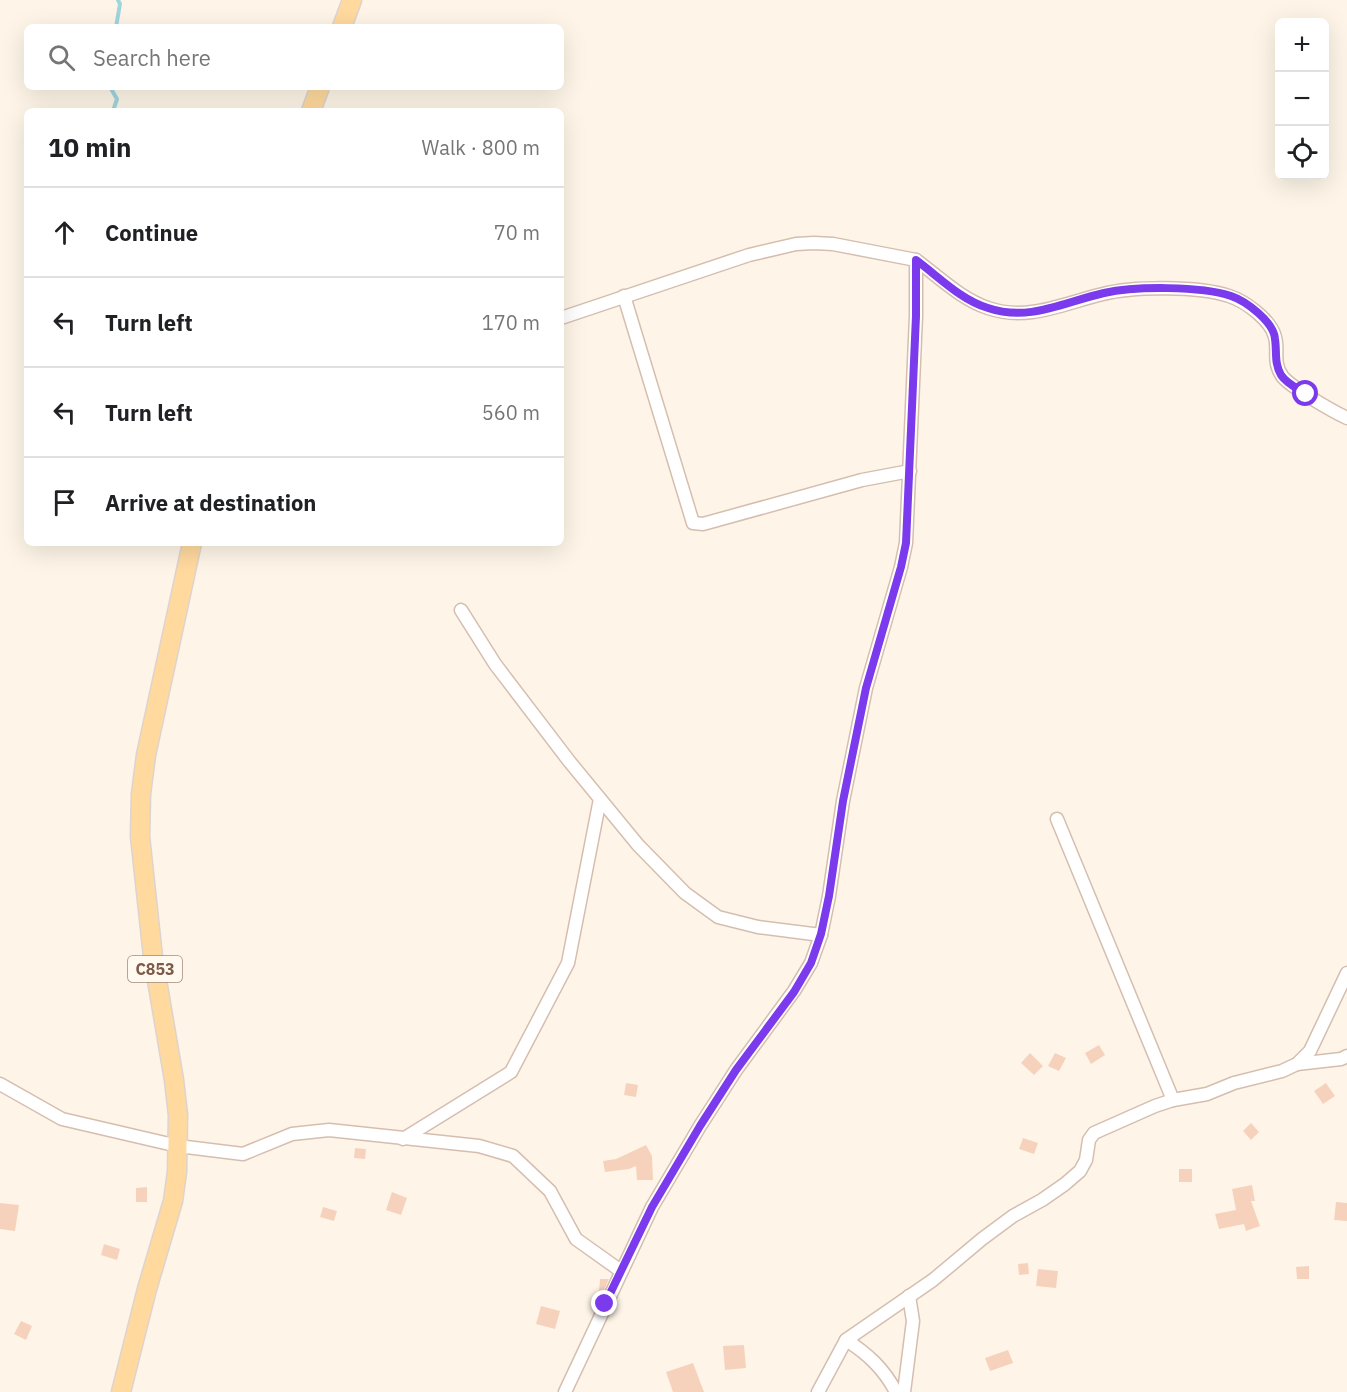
<!DOCTYPE html>
<meta charset="utf-8">
<style>
body{margin:0;font-family:"IBM Plex Sans",sans-serif;background:#f2f2f2;color:#202124}
.controls{position:absolute;right:18px;top:18px;display:grid;overflow:hidden;border-radius:9px;box-shadow:0 6px 24px #0002}
.controls button{width:54px;height:54px;display:grid;place-items:center;padding:0;border:0;border-bottom:2px solid #e0e0e0;background:#fff;color:#202124;font:30px sans-serif}
.stop{position:absolute;width:18px;height:18px;margin:-14px;border:4px solid #7c3aed;border-radius:50%;background:#fff}
.stop.end{background:#7c3aed;border-color:#fff;box-shadow:0 2px 6px #0008}
.list{margin:0;padding:0;list-style:none}
h2{display:flex;justify-content:space-between;align-items:center;height:78px;margin:0;padding:0 24px;font-size:26px}
h2 small{font-size:20px;font-weight:400;color:#757577}
.list li{display:grid;grid-template-columns:39px 1fr auto;gap:18px;align-items:center;box-sizing:border-box;height:90px;padding:0 24px;border-top:2px solid #e0e0e0}
.list b{display:block;font-size:22px;white-space:nowrap}
.list em{font-size:20px;font-style:normal;color:#757577}
.icon{flex:none;width:33px;height:33px;fill:none;stroke:currentColor;stroke-width:2;stroke-linecap:round;stroke-linejoin:round}
.map{position:relative;flex:none;width:1347px;height:1392px;overflow:hidden}
.search{position:absolute;background:#fff;box-shadow:0 6px 24px #0002;left:24px;top:24px;width:540px;height:66px;display:flex;align-items:center;gap:15px;box-sizing:border-box;padding:0 21px;border-radius:9px;color:#757577;font-size:22px}
.panel{position:absolute;background:#fff;box-shadow:0 6px 24px #0002;left:24px;top:108px;width:540px;height:438px;border-radius:9px}
.map>svg:first-child{display:block}
</style>
<div class="map">
<svg width="1347" height="1392" viewBox="0 0 1347 1392">
<rect width="100%" height="100%" fill="#fef5e8"/>
<g fill="none" stroke-linecap="round" stroke-linejoin="round">
<g stroke="#9fd5dd" stroke-width="4">
<polyline points="116,27 120,4 118,0"/>
<polyline points="110,87 117,99 113,111"/>
</g>
</g>
<g fill="#f6d2bd">
<polygon points="1099,1045 1105,1055 1091,1064 1085,1053"/>
<polygon points="1030,1053 1043,1066 1034,1075 1021,1063"/>
<polygon points="1055,1053 1066,1058 1059,1071 1048,1066"/>
<polygon points="626,1083 638,1085 636,1097 624,1095"/>
<polygon points="1326,1083 1335,1096 1323,1104 1314,1091"/>
<polygon points="1251,1123 1259,1132 1251,1140 1243,1131"/>
<polygon points="1023,1138 1038,1143 1034,1154 1019,1149"/>
<polygon points="646,1145 652,1156 653,1180 637,1180 636,1166 629,1169 605,1172 603,1161 616,1159"/>
<polygon points="355,1148 366,1149 365,1159 354,1158"/>
<rect x="1179" y="1169" width="13" height="13"/>
<polygon points="1252,1185 1255,1201 1251,1201 1260,1226 1246,1231 1244,1224 1219,1229 1215,1214 1236,1210 1232,1189"/>
<polygon points="147,1187 147,1202 136,1202 136,1188"/>
<polygon points="392,1192 407,1198 401,1215 386,1210"/>
<polygon points="1336,1202 1347,1203 1347,1221 1334,1220"/>
<polygon points="0,1203 19,1205 15,1231 0,1229"/>
<polygon points="323,1207 337,1211 334,1221 320,1217"/>
<polygon points="104,1244 120,1249 117,1260 101,1255"/>
<polygon points="1028,1263 1029,1274 1019,1275 1018,1264"/>
<polygon points="1309,1266 1309,1279 1297,1279 1296,1267"/>
<polygon points="1038,1269 1058,1271 1056,1288 1036,1286"/>
<polygon points="600,1279 609,1279 603,1292 599,1292"/>
<polygon points="541,1306 560,1311 555,1329 536,1324"/>
<polygon points="21,1321 32,1326 26,1340 14,1334"/>
<polygon points="744,1345 746,1368 725,1370 723,1346"/>
<polygon points="1008,1350 1013,1363 990,1371 985,1358"/>
<polygon points="693,1363 704,1392 673,1392 666,1372"/>
</g>
<g fill="none" stroke-linecap="round" stroke-linejoin="round">
<g stroke="#d5beaf" stroke-width="15">
<g id="minor">
<path d="M916,260C939,277 961,299 988,308C1028,322 1064,303 1103,294C1134,286 1199,286 1229,296C1245,301 1271,320 1275,337C1279,351 1272,361 1282,376C1290,387 1334,412 1347,418"/>
<polyline points="624,296 693,523 703,524 862,480 910,471"/>
<polyline points="561,318 749,255 796,244 814,243 833,244 916,260 916,316 906,543 901,567 866,688 843,801 829,896 821,935 811,963 794,991 736,1070 700,1126 652,1207 565,1392"/>
<polyline points="461,610 495,664 569,761 638,845 685,893 718,917 758,927 821,935"/>
<polyline points="1057,819 1173,1100"/>
<polyline points="1297,1064 1341,1059 1347,1056"/>
<polyline points="0,1084 62,1119 178,1146 243,1154 292,1134 329,1130 479,1146 513,1156 550,1191 576,1239 621,1271"/>
<polyline points="403,1139 511,1072 568,963 600,799"/>
<path d="M846,1340C868,1354 884,1369 896,1392"/>
<polyline points="818,1392 846,1340 933,1280 982,1239 1013,1216 1042,1200 1065,1184 1080,1171 1086,1160 1089,1140 1094,1133 1155,1106 1173,1100 1207,1094 1234,1083 1282,1071 1297,1064 1310,1051 1347,973"/>
<polyline points="904,1392 913,1321 909,1296"/>
</g>
</g>
<g stroke="#ddd4d0" stroke-width="21">
<g id="primary">
<polyline points="342,27 352,0"/>
<polyline points="311,111 320,87"/>
<polyline points="121,1392 147,1289 173,1201 177,1172 178,1115 174,1080 153,957 140,836 141,794 146,755 192,543"/>
</g>
</g>
<use href="#minor" stroke="#fff" stroke-width="12"/>
<use href="#primary" stroke="#ffd99e" stroke-width="18"/>
</g>
<g fill="none" stroke-linecap="round" stroke-linejoin="round">
<path stroke="#7c3aed" stroke-width="8" d="M605,1304L652,1207L700,1126L736,1070L794,992L811,963L821,934L829,896L843,801L866,688L901,567L906,543L916,316V260C939,277 961,300 988,308C1029,322 1064,302 1104,293C1135,286 1201,286 1231,296C1246,301 1274,322 1275,339C1277,352 1274,363 1281,375C1287,384 1297,388 1306,394"/>
</g>
<g text-anchor="middle" dominant-baseline="central" stroke-width="4.5" stroke-linejoin="round" paint-order="stroke">
<rect fill="#fff9f0" stroke="#a3897b" stroke-width="1.5" x="128" y="956" width="54" height="26" rx="4.5"/>
<g font-size="16" font-weight="bold" fill="#7c5949">
<text x="155" y="969">C853</text>
</g>
</g>
</svg>
<div class="controls">
<button>+</button>
<button>−</button>
<button><svg class="icon" aria-label="locate" viewBox="0 0 24 24"><circle cx="12" cy="12" r="6"/><path d="M12 2v4M12 18v4M2 12h4M18 12h4"/></svg></button>
</div>
<div class="stop" style="left:1306px;top:394px"></div>
<div class="stop end" style="left:605px;top:1304px"></div>
<div class="search"><svg class="icon" aria-label="search" viewBox="0 0 24 24"><circle cx="10" cy="10" r="6"/><path d="M15 15l6 6"/></svg>Search here</div>
<section class="panel">
<h2>10 min<small>Walk · 800 m</small></h2>
<ul class="list">
<li><svg class="icon" aria-label="ahead" viewBox="0 0 24 24"><path d="M12 20V5M6 11l6-6 6 6"/></svg><div><b>Continue</b></div><em>70 m</em></li>
<li><svg class="icon" aria-label="left" viewBox="0 0 24 24"><path d="M17 20v-9H6M10 6l-5 5 5 5"/></svg><div><b>Turn left</b></div><em>170 m</em></li>
<li><svg class="icon" aria-label="left" viewBox="0 0 24 24"><path d="M17 20v-9H6M10 6l-5 5 5 5"/></svg><div><b>Turn left</b></div><em>560 m</em></li>
<li><svg class="icon" aria-label="arrive" viewBox="0 0 24 24"><path d="M6 21V4h12l-3 4 3 4H6"/></svg><div><b>Arrive at destination</b></div></li>
</ul>
</section>
</div>
